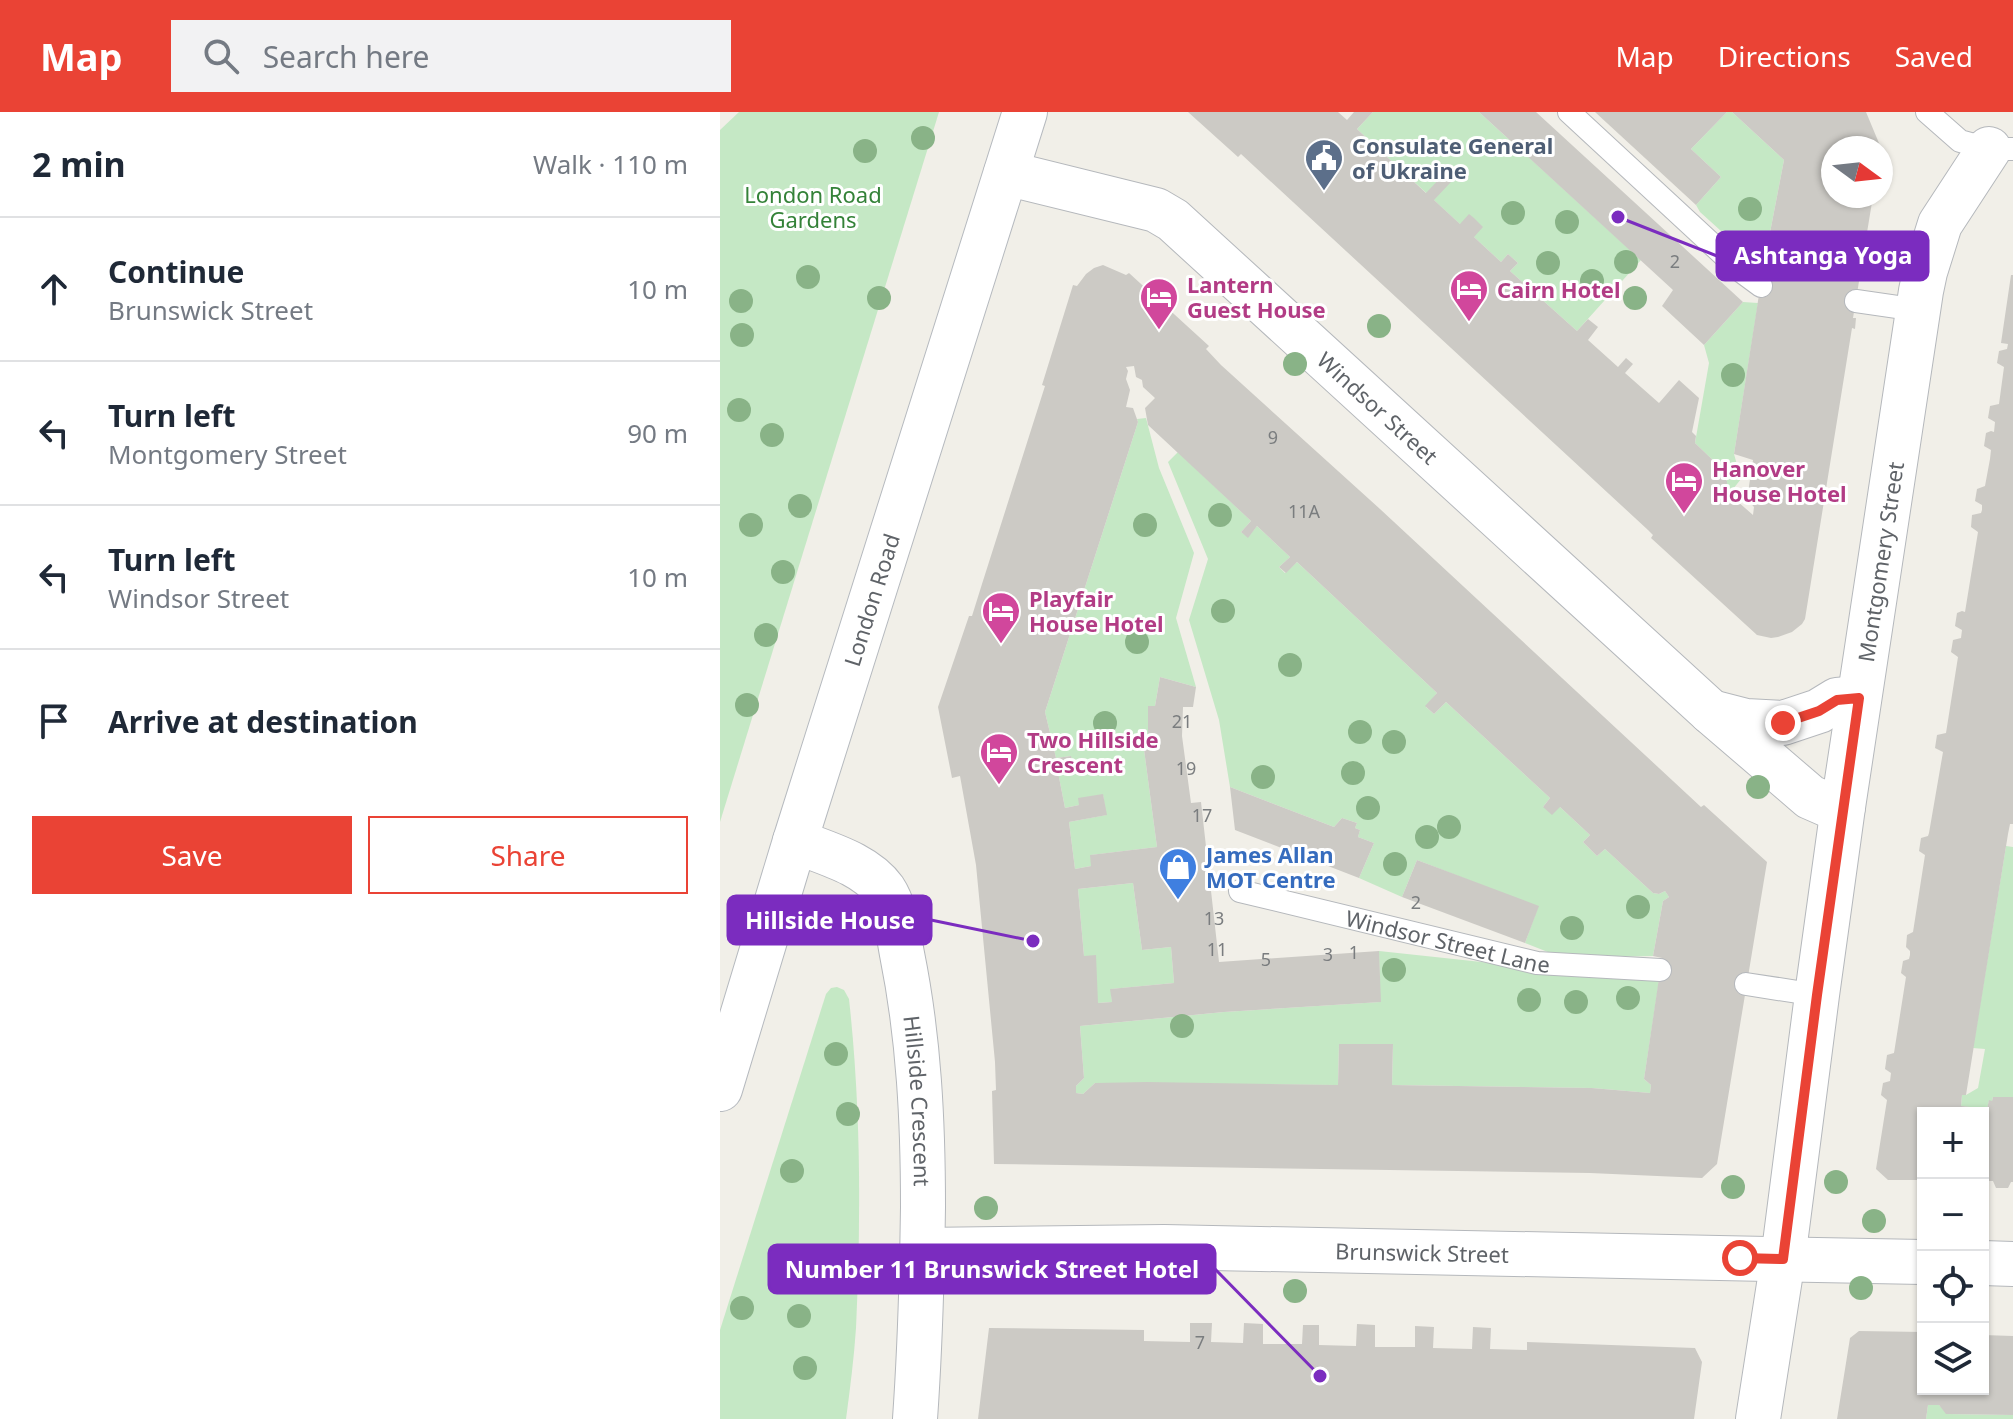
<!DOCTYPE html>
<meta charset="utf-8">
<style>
body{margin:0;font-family:"Noto Sans",sans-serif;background:#f2f2f3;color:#1f2937}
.controls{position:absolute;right:24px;bottom:24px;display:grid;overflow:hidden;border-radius:0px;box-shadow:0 2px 6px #0004}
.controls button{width:72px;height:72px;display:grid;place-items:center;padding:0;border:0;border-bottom:2px solid #e0e1e3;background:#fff;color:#1f2937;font:40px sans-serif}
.compass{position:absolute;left:1101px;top:24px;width:72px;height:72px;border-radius:50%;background:#fff;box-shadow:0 2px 6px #0004;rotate:105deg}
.stop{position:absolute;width:24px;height:24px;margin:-18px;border:6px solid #ea4335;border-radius:50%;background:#fff}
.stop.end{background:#ea4335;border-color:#fff;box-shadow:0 2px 8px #0008}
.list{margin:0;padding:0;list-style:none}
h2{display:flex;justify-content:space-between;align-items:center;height:104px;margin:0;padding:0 32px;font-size:34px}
h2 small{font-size:26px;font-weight:400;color:#747a83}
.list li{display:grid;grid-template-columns:52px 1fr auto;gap:24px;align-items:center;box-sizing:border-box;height:144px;padding:0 32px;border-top:2px solid #e0e1e3}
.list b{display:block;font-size:30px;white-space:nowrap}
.list p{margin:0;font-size:26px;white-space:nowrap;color:#747a83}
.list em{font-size:26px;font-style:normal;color:#747a83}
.actions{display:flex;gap:16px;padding:24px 32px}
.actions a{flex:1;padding:18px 0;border:2px solid #ea4335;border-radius:0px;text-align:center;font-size:28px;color:#ea4335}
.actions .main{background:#ea4335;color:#fff}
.icon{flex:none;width:44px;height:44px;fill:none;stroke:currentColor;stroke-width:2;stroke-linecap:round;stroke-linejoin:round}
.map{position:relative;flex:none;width:1293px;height:1307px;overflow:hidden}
header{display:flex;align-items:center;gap:48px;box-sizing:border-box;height:112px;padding:0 40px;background:#ea4335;color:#fff}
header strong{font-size:38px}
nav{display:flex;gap:44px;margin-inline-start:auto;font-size:28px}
.search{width:560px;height:72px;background:#f2f2f3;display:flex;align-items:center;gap:20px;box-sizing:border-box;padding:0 28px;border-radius:0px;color:#747a83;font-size:30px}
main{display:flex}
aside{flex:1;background:#fff}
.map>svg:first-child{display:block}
</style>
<header>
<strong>Map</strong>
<div class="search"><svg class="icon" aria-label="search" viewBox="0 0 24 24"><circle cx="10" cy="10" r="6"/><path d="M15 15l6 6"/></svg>Search here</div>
<nav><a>Map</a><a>Directions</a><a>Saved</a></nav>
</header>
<main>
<aside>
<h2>2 min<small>Walk · 110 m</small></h2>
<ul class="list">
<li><svg class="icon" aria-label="ahead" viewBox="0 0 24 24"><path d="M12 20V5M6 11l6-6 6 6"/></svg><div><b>Continue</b><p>Brunswick Street</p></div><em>10 m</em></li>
<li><svg class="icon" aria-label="left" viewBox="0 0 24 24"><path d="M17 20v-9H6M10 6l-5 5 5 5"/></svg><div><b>Turn left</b><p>Montgomery Street</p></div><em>90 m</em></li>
<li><svg class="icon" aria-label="left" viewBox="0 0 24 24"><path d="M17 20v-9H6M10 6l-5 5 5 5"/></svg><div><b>Turn left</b><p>Windsor Street</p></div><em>10 m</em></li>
<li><svg class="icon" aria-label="arrive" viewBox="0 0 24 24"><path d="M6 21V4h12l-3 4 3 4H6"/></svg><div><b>Arrive at destination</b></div></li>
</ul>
<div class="actions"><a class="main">Save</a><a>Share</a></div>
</aside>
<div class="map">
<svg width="1293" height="1307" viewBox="0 0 1293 1307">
<rect width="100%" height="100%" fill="#f1efe8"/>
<g fill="#c5e8c5">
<polygon points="19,0 219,0 0,710 0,18"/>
<polygon points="653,0 759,0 921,148 857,219 790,159 798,151 788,142 781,150 637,17"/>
<polygon points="1007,0 1012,0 1064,48 1043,157 980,100 976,93 1001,65 971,37"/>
<polygon points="1023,190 1038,191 1014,342 1021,367 1009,382 1007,377 1007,369 996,359 998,353 975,331 989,251 984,233"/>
<polygon points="426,306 439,356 474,441 456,506 476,575 440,565 435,594 428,594 428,628 423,630 437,735 371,743 371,754 355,757 349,710 386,703 383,683 359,693 345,696 337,655 344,657 352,656 351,644 336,646 325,600 418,310 417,307"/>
<polygon points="458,340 531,409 521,420 528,425 537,414 570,445 559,455 565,461 577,450 717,581 706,595 714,602 726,590 830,686 823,695 840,695 870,723 863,730 877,744 885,737 933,781 939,782 945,779 949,785 943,789 933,844 843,846 805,831 818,795 697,748 682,785 639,766 654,731 638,725 640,718 635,716 637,711 622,706 614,715 510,675 499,608 469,508 488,447 448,350"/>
<polygon points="1286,734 1293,735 1293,985 1273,985 1272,989 1269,989 1267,997 1241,994 1242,983 1246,983 1258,976 1265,937 1253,936"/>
<polygon points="413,771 422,838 451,835 454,871 391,877 392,890 378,891 364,844 358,777"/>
<polygon points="659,839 939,869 924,967 931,973 930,981 872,976 672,973 673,933 619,932 618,973 375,971 363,982 356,981 356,974 364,966 360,914 504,900 660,890"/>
<path d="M117,875L124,878L129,887C141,996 141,1106 136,1216C134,1246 130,1277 126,1307H0V1218L106,882L111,876Z"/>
<polygon points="1208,1293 1219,1293 1227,1302 1293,1303 1293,1307 1206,1307"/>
</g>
<g fill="#cccac5" fill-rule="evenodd">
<polygon points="468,0 618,0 627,8 634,0 653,0 637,17 706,81 724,62 731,70 714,88 740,112 749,102 754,106 763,115 754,125 781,150 788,142 798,151 790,159 857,219 868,207 878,215 868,228 898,255 906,246 913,252 905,261 939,291 959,268 979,286 972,320 976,324 975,331 998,353 996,359 1007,369 1007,377 1009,382 1033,403 1034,395 1027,387 1033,348 1014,342 1043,157 1064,48 1012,0 1146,0 1161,36 1113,36 1113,84 1153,84 1133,206 1136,206 1135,217 1132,216 1085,507 1082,512 1072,520 1058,525 1051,526 1037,523 931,426 933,423 928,418 521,42 518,45"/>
<polygon points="759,0 816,0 1023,190 984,233 942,194 953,178"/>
<polygon points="875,0 1007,0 971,37 1001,65 976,93"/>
<path d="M383,153L406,163L409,161L489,234L486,237L501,253L660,397L981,695L984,693L1047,750L997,1052L982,1066L870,1061L274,1052L272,979L276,978L275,950L256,753L240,664L232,666L218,595L249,504H252L262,472L325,274L322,273L353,173L357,174L366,162L374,156ZM414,254L416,265L422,268L423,275L435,286L425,296L428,313L531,409L521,420L528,426L537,414L570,445L559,455L566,461L577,450L717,581L705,594L714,602L726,590L830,686L823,695L832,703L840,695L870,723L863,730L877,744L885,737L933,781L939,782L945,779L949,785L943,789L933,844L942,846L924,967L931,973L930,981L872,976L672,973L673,932H619L618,973L427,970L375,971L363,982L356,981V974L364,966L360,914L504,900L661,890L659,839L499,850L481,690L471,691L462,624L463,595H473L476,575L440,565L435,594H428V628L423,630L437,735L370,743L371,754L355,757L349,710L387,703L383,682L358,686L359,693L345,696L337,655L344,657L353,656L351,644L336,646L325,600L418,310L413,296L406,295L410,278L406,267L408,259L406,255ZM413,771L422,838L451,835L454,871L390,877L392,890L378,891L376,843L364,844L358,777Z"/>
<polygon points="1291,163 1293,163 1293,712 1290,712 1288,722 1246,983 1242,983 1241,994 1267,997 1269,988 1272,989 1273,985 1293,985 1293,1070 1291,1070 1288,1076 1276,1076 1273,1069 1267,1069 1263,1076 1263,1001 1203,1001 1203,1068 1168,1068 1156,1057 1167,988 1161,983 1163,971 1170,969 1171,961 1165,957 1167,943 1174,941 1186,865 1181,861 1183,849 1189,847 1190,843 1190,839 1186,835 1187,823 1193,820 1205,743 1199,739 1201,726 1208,724 1209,721 1223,640 1215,636 1217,623 1226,621 1238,545 1231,540 1233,528 1241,526 1242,518 1235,514 1237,501 1242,499 1245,500 1258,420 1251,415 1252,403 1261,401 1262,398 1262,393 1255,389 1257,377 1265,374 1270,347 1271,338 1264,334 1266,321 1271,319 1274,320 1275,310 1268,306 1270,294 1279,292 1284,255 1277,251 1279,239 1287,237 1288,232 1281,231"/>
<polygon points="510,675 614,715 622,706 637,711 635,716 640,718 638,725 654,731 639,766 515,718"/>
<polygon points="697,748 819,794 805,831 682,785"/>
<polygon points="470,1211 492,1211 491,1230 523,1231 524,1211 543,1212 543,1232 582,1232 583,1213 599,1213 599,1233 636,1234 637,1212 655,1213 655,1235 695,1235 695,1214 714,1215 713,1236 752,1237 753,1215 771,1216 770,1237 807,1238 807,1230 975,1236 982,1250 974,1307 258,1307 269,1216 424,1218 424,1229 470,1230"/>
<polygon points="1139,1219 1203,1220 1203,1277 1263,1277 1263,1223 1293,1224 1293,1303 1226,1302 1219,1293 1208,1293 1206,1307 1117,1307 1130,1226"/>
</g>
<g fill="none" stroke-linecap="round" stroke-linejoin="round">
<g stroke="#b5b8bc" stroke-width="24">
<g id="lane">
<polyline points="849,0 1022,160 1041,174"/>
<polyline points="1207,0 1240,29 1269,37 1293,37"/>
<polyline points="1136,189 1198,198"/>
<path id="s1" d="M520,779L817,851L940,858"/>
<polyline points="1026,872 1097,883"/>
</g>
</g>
<g stroke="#b5b8bc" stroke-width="46">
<g id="street">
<path id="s2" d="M286,61L436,98L453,108L991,600L1090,685L1106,692L1123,695"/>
<polyline points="991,600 1026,609 1063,611 1099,599 1117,588 1139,586"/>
<path id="s3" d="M75,729C104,741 145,751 164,778C176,796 178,821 182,842C199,926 203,1010 203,1095C202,1166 200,1236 195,1307"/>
<path id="s4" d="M202,1138L444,1135L1203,1150"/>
<polyline points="1263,1151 1293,1152"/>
<path id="s5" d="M1038,1307L1063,1147L1097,883L1123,695L1201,179L1205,160L1220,112L1269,37"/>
</g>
</g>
<g stroke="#b6babf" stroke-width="46">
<g id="secondary">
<path id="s6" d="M0,977L75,729L305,0"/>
</g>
</g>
<use href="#lane" stroke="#fff" stroke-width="22"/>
<use href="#street" stroke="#fff" stroke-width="44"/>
<use href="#secondary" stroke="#fff" stroke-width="44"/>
</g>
<g fill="#89b387">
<circle cx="203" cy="26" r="12"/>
<circle cx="145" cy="39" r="12"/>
<circle cx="1030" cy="97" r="12"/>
<circle cx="793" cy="101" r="12"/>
<circle cx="847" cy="110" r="12"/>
<circle cx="906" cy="150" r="12"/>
<circle cx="828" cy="151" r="12"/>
<circle cx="88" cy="165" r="12"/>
<circle cx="872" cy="169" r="12"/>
<circle cx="159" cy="186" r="12"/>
<circle cx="915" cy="186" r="12"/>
<circle cx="21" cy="189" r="12"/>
<circle cx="659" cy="214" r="12"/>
<circle cx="22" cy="223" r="12"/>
<circle cx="575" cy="252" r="12"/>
<circle cx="1013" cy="263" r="12"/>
<circle cx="19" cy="298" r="12"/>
<circle cx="52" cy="323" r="12"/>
<circle cx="80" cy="394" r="12"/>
<circle cx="500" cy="403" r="12"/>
<circle cx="31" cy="413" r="12"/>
<circle cx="425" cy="413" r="12"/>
<circle cx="63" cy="460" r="12"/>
<circle cx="503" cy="499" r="12"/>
<circle cx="46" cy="523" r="12"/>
<circle cx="417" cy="530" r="12"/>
<circle cx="570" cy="553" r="12"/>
<circle cx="27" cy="593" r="12"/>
<circle cx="385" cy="611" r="12"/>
<circle cx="640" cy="620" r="12"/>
<circle cx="674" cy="630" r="12"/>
<circle cx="633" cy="661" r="12"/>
<circle cx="543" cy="665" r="12"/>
<circle cx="1038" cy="675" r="12"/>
<circle cx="648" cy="696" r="12"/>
<circle cx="729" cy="715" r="12"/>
<circle cx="707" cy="725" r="12"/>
<circle cx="675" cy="752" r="12"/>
<circle cx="918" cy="795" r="12"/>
<circle cx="852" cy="816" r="12"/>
<circle cx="674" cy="858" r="12"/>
<circle cx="908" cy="886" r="12"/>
<circle cx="809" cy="888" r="12"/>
<circle cx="856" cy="890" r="12"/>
<circle cx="462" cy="914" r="12"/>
<circle cx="116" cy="942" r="12"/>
<circle cx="128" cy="1002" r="12"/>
<circle cx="72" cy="1059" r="12"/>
<circle cx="1116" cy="1070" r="12"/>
<circle cx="1013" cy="1075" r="12"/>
<circle cx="266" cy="1096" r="12"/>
<circle cx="1154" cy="1109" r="12"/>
<circle cx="1141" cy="1176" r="12"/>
<circle cx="575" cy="1179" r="12"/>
<circle cx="22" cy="1196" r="12"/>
<circle cx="79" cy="1204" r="12"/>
<circle cx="85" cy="1256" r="12"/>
</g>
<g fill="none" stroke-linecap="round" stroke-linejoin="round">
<polyline stroke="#ea4335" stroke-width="10" points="1020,1146 1063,1147 1097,883 1139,586 1117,588 1099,599 1063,611"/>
</g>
<defs>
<g id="civic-pin" transform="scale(2)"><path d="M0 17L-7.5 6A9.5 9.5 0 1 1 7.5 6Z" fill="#5c6f8a" stroke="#fff"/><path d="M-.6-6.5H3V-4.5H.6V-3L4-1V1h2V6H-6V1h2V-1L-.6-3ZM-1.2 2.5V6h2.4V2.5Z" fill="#fff"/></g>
<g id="hotel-pin" transform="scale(2)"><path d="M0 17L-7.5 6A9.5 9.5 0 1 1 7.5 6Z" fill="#d1479c" stroke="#fff"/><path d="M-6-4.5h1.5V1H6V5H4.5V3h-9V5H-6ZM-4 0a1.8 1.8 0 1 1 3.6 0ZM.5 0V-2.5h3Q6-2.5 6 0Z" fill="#fff"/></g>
<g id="shop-pin" transform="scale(2)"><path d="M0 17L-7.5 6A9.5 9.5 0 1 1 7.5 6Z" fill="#3f7fe0" stroke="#fff"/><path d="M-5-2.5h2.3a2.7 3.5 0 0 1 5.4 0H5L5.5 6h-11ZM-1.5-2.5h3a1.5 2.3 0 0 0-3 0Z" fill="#fff"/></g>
</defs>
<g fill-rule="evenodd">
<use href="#civic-pin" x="604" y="46"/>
<use href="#hotel-pin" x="749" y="177"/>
<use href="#hotel-pin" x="439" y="185"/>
<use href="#hotel-pin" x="964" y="369"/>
<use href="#hotel-pin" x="281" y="499"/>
<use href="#hotel-pin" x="279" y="640"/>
<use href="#shop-pin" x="458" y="755"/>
</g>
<g text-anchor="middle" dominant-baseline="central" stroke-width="6" stroke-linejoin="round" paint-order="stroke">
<g font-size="18" fill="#7a7d7f">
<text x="955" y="149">2</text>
<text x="553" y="325">9</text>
<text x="584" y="399">11A</text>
<text x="462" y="609">21</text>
<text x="466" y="656">19</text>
<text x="482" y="703">17</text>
<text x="696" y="790">2</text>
<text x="494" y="806">13</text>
<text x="497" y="837">11</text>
<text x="634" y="840">1</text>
<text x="608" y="842">3</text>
<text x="546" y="847">5</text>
<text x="480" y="1230">7</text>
</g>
<g font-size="22" font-weight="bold" fill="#4e5e75" stroke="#fff" text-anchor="start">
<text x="632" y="33">Consulate General<tspan x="632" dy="25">of Ukraine</tspan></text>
</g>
<g font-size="22" fill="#348238" stroke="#fff">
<text x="93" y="82">London Road<tspan x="93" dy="25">Gardens</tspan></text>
</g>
<g font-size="22" font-weight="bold" fill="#b23c85" stroke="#fff" text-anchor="start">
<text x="467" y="172">Lantern<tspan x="467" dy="25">Guest House</tspan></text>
<text x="777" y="177">Cairn Hotel</text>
<text x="992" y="356">Hanover<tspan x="992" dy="25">House Hotel</tspan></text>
<text x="309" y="486">Playfair<tspan x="309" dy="25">House Hotel</tspan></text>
<text x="307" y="627">Two Hillside<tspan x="307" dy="25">Crescent</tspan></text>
</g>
<g font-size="22" fill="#5f6368" stroke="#fff">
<text stroke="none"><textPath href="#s2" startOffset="452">Windsor Street</textPath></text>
<text stroke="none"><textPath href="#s5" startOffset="866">Montgomery Street</textPath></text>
<text stroke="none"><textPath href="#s6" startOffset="512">London Road</textPath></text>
<text stroke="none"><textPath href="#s1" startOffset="214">Windsor Street Lane</textPath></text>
<text stroke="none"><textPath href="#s3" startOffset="318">Hillside Crescent</textPath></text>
<text stroke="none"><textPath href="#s4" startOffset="500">Brunswick Street</textPath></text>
</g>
<g font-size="22" font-weight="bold" fill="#366cbe" stroke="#fff" text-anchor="start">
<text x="486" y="742">James Allan<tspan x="486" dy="25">MOT Centre</tspan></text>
</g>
</g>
<path fill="none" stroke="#7b2cbf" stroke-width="3" d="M898 105L997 144M313 829L211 808M600 1264L495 1157"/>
<g fill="#7b2cbf" stroke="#fff" stroke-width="3">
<circle cx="898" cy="105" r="8"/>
<circle cx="313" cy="829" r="8"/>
<circle cx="600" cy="1264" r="8"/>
</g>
<g fill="#7b2cbf" stroke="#7b2cbf" stroke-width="3">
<rect x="997" y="120" width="211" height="48" rx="8"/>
<rect x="8" y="784" width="203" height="48" rx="8"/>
<rect x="49" y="1133" width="446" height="48" rx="8"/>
</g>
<g font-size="24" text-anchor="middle" font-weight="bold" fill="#fff">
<text x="1103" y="152">Ashtanga Yoga</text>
<text x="110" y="817">Hillside House</text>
<text x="272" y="1166">Number 11 Brunswick Street Hotel</text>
</g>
</svg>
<div class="controls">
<button>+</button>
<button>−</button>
<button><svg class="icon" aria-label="locate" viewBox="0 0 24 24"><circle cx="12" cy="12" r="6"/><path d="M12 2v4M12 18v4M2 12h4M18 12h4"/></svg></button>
<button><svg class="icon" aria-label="layers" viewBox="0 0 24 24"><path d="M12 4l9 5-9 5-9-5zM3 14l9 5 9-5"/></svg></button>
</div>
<svg class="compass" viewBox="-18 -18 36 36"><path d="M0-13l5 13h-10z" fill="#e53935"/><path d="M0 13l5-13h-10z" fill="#747a83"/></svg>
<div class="stop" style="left:1020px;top:1146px"></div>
<div class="stop end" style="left:1063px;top:611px"></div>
</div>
</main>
